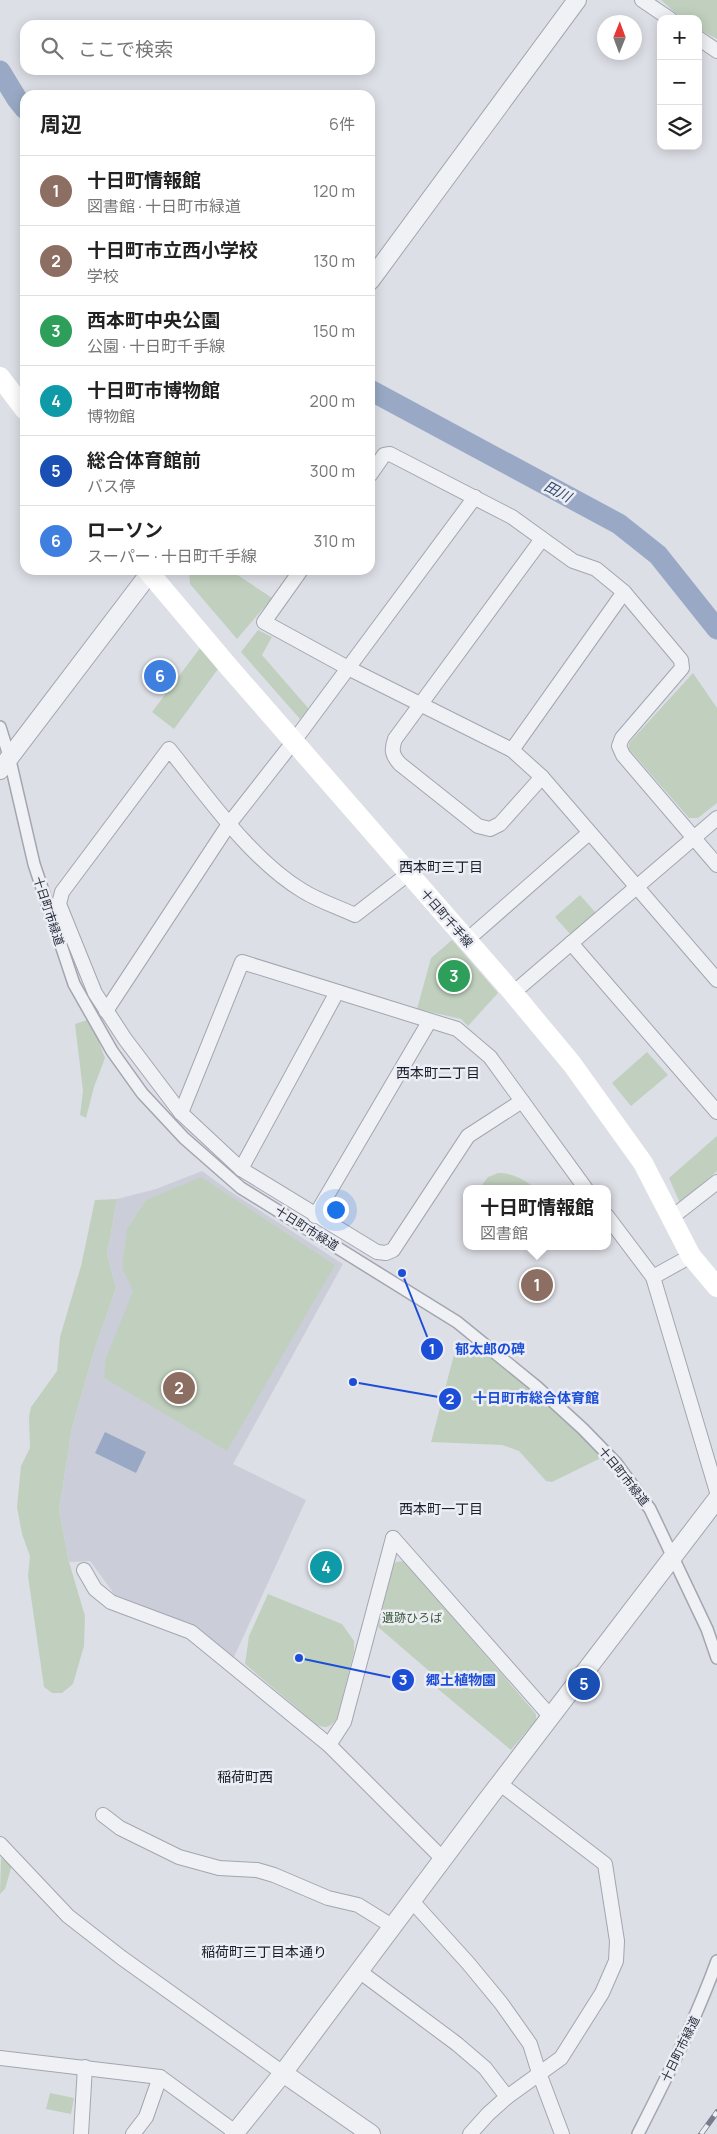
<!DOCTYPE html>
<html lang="ja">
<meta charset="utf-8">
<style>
body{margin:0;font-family:Manrope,"Noto Sans JP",sans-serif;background:#f6f6f6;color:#222}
.controls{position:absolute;right:15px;top:15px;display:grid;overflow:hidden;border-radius:10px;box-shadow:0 2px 12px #0003}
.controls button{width:45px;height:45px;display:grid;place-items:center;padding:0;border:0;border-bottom:1px solid #e0e0e0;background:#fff;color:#222;font:25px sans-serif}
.compass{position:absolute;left:597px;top:15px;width:45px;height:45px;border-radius:50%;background:#fff;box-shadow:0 2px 12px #0003;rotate:1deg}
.you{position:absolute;left:335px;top:1209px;width:18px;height:18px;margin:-12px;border:4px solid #fff;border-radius:50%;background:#1a73e8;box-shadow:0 0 0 8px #1a73e833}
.badge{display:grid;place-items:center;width:32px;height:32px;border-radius:50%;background:#111827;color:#fff;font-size:16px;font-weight:700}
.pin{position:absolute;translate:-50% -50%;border:2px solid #fff;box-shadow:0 1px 5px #0006}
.popup{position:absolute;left:463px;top:1185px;width:148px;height:65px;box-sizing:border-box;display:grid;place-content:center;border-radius:10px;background:#fff;filter:drop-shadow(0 1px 4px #0005);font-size:16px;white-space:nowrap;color:#767676}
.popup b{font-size:19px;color:#222}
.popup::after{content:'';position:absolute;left:50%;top:100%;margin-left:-10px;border:10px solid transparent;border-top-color:#fff}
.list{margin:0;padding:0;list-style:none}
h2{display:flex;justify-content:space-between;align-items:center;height:65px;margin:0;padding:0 20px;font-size:21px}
h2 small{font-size:16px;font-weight:400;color:#767676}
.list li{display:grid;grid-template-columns:32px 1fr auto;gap:15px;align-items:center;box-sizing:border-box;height:70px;padding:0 20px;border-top:1px solid #e0e0e0}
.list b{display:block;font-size:19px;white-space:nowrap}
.list p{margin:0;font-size:16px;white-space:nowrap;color:#767676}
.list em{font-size:16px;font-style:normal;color:#767676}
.icon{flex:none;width:28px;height:28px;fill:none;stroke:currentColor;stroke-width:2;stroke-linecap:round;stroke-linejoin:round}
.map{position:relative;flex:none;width:717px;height:2134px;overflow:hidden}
.search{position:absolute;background:#fff;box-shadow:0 2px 12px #0003;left:20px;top:20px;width:355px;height:55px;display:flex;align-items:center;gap:12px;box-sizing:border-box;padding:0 18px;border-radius:15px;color:#767676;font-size:19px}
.panel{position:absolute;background:#fff;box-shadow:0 2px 12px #0003;left:20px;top:90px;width:355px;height:485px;border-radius:15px}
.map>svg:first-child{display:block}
</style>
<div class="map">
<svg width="717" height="2134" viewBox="0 0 717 2134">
<rect width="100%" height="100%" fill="#dddfe6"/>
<polygon fill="#cbced8" points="202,1171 231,1192 343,1264 233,1464 306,1500 233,1659 194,1626 115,1595 90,1561 69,1562 59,1510 72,1428 95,1348 116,1288 107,1254 117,1199 156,1189"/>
<g fill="#c1d0be">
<polygon points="661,0 717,0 717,39 698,29 698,19 682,19"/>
<polygon points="189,570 230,570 272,598 237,639 190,584"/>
<polygon points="258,630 272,637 262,655 309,709 300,719 241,652"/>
<polygon points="200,648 218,669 174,729 152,712"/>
<polygon points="693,673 717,708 717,803 698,818 689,818 629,749 629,743"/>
<polygon points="580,895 596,913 571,935 555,917"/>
<polygon points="452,940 498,993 468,1026 461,1019 417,1009 431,958"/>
<polygon points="90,1019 105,1058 94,1087 86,1118 80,1115 83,1091 75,1024"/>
<polygon points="647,1052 668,1075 631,1106 612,1083"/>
<polygon points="717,1136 717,1171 680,1203 669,1178"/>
<path d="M498,1173C513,1173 524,1179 536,1189H479L488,1177Z"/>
<polygon points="201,1177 335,1265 227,1451 104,1378 106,1358 133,1291 122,1268 127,1229 146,1200"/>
<polygon points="117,1199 107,1254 116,1288 95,1348 72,1428 59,1510 69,1562 85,1616 84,1646 73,1684 62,1693 52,1693 44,1687 28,1576 30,1556 22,1534 17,1507 21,1466 30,1448 29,1417 31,1407 57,1371 60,1337 81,1266 95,1200"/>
<path d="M463,1340L469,1341C517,1376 560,1416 603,1457L552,1482L546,1481L519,1451L502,1445L431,1442L456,1347Z"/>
<polygon points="404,1561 536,1714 536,1720 511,1750 438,1689 443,1683 378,1627 393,1565 396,1562"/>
<path d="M268,1594L342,1624L354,1641V1652L337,1718C330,1727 327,1729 317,1725L245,1664L249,1636Z"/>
<polygon points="1,1858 12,1865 5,1889 0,1894"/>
<polygon points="50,2093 74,2098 71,2114 46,2109"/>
</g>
<polygon fill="#99a9c5" points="105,1432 146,1452 136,1473 95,1453"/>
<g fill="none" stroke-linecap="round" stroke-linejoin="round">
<g stroke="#99a9c5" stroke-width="21">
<polyline points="0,71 17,99 25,109"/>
<polyline points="370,390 619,524 658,555 717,629"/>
</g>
<g stroke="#a3a6b0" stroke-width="14">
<g id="pedestrian">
<polyline points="0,727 9,756 34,864 74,984 112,1051 142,1093 184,1138 241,1188 457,1322 537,1387 583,1429 616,1463 650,1509 707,1629 717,1658"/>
<path d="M638,2134C667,2077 695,2021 717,1961"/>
</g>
</g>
<g stroke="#a3a6b0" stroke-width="16">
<g id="minor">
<polyline points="642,0 670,19"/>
<polyline points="698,38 717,51"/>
<polyline points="370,475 384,455 390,454 512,517 573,561 596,569 624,592 681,660 682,668 622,738 619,746 623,755 717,865"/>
<polyline points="301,570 264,622 348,668 512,750 542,777 717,980"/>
<polyline points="512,750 624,592"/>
<path d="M542,777L500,824L490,829L478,826L400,764C392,755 391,750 395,739L542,539"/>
<path d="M408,874L355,915C338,907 319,901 303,891C251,860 207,796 169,749L62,892L59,904L95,993L125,1039L181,1113L241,1169L377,1252L386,1253L393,1250L468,1136L522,1101"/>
<polyline points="467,940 589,833"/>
<polyline points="571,943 717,1112"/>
<polyline points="513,993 717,818"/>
<polyline points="106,1011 229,824 294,741 475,497"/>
<polyline points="181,1113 242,962 457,1029 490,1057 586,1189"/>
<polyline points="241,1169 337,992"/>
<polyline points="315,1216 429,1022"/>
<polyline points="607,1216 653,1277 717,1492"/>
<polyline points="671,1218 717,1182"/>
<polyline points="653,1277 691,1256"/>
<polyline points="393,1538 551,1717"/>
<polyline points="84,1570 95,1589 111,1602 191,1632 329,1745 443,1859"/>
<polyline points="329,1745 344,1722 393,1538"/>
<polyline points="103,1815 120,1828 179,1857 219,1868 257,1870 274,1875 328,1898 358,1905 392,1926"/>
<polyline points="0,1844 68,1916 122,1958 283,2073"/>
<polyline points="411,1900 468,1963 501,2003 530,2044 539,2073 562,2134"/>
<polyline points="359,1971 457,2044 485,2068 507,2097"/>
<polyline points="0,2058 160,2077 235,2132"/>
<polyline points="81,2134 85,2067"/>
<polyline points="133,2134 146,2117 160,2077"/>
<polyline points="470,2134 488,2114 507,2097 561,2058 602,1993 616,1961 617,1941 605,1864 499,1783"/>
</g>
</g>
<g stroke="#a3a6b0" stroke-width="20">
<g id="tertiary">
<polyline points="370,281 577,0"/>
<polyline points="0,770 152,570"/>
<polyline points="283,2073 371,2134"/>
<polyline points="234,2134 283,2073 484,1804 717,1499"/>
</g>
</g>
<use href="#pedestrian" stroke="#eff1f5" stroke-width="11"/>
<use href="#minor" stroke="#eff1f5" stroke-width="14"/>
<use href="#tertiary" stroke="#eff1f5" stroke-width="18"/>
<g stroke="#fff" stroke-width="20">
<polyline points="0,377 25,410"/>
<polyline points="147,570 228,666 513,993 572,1064 643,1163 691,1256 717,1287"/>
</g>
<g stroke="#777d8f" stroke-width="5.5">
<polyline id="rail" points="701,2134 717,2112"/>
</g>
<use href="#rail" stroke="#eceef4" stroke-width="4" stroke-dasharray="11" stroke-linecap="butt"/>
</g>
<g text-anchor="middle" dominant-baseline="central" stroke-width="5" stroke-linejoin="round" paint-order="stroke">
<g font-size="12" fill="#272c3c" stroke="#eceef4">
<text transform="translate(49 911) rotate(72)">十日町市緑道</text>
<text transform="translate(447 918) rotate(49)">十日町千手線</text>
<text transform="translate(307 1228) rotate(32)">十日町市緑道</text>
<text transform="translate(624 1476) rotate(51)">十日町市緑道</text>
<text transform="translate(680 2049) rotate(-64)">十日町市緑道</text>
</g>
<g font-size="12" fill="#375735" stroke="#eceef4">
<text x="412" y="1617">遺跡ひろば</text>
</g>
<g font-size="14" font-style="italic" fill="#33476e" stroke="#eceef4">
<text transform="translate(558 491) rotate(28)">田川</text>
</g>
<g font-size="14" fill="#191e2d" stroke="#eceef4">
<text x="441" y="866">西本町三丁目</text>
<text x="438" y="1072">西本町二丁目</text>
<text x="441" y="1508">西本町一丁目</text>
<text x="245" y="1776">稲荷町西</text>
<text x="264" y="1951">稲荷町三丁目本通り</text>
</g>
</g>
<path fill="none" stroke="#1d4ed8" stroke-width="2" d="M402 1273L432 1349M353 1382L450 1399M299 1658L403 1680"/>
<g fill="#1d4ed8" stroke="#eceef4" stroke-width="2">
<circle cx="402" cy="1273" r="5"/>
<circle cx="353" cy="1382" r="5"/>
<circle cx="299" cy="1658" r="5"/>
<circle cx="432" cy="1349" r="12"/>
<circle cx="450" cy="1399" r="12"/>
<circle cx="403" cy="1680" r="12"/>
</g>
<g font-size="15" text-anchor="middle" font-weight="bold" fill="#fff">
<text x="432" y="1354">1</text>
<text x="450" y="1404">2</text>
<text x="403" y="1685">3</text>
</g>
<g font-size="14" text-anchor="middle" font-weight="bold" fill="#1d4ed8" stroke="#eceef4" stroke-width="5" stroke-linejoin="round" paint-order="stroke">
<text x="490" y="1354">郁太郎の碑</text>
<text x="536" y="1403">十日町市総合体育館</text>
<text x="461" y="1685">郷土植物園</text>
</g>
</svg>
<div class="controls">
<button>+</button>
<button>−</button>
<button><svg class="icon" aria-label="layers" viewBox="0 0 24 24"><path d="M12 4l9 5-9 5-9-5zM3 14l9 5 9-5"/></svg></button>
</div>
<svg class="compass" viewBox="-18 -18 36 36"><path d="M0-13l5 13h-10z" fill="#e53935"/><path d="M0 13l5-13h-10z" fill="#767676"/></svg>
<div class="you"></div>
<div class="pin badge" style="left:537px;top:1285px;background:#8d6e63">1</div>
<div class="popup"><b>十日町情報館</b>図書館</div>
<div class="pin badge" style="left:179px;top:1388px;background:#8d6e63">2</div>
<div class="pin badge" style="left:454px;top:976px;background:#2e9e5b">3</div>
<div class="pin badge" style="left:326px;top:1567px;background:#0f9aa8">4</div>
<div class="pin badge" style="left:584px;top:1684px;background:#1a4fb4">5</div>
<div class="pin badge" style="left:160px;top:676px;background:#3f7fe0">6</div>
<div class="search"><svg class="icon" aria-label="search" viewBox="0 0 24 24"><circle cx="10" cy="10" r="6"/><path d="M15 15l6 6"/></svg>ここで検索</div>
<section class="panel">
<h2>周辺<small>6件</small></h2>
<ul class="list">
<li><span class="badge" style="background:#8d6e63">1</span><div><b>十日町情報館</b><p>図書館 · 十日町市緑道</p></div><em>120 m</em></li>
<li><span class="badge" style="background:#8d6e63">2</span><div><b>十日町市立西小学校</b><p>学校</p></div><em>130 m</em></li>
<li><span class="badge" style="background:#2e9e5b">3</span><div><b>西本町中央公園</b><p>公園 · 十日町千手線</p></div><em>150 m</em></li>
<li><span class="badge" style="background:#0f9aa8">4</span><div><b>十日町市博物館</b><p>博物館</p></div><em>200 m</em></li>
<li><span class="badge" style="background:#1a4fb4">5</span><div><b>総合体育館前</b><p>バス停</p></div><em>300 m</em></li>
<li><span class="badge" style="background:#3f7fe0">6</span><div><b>ローソン</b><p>スーパー · 十日町千手線</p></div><em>310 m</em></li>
</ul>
</section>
</div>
